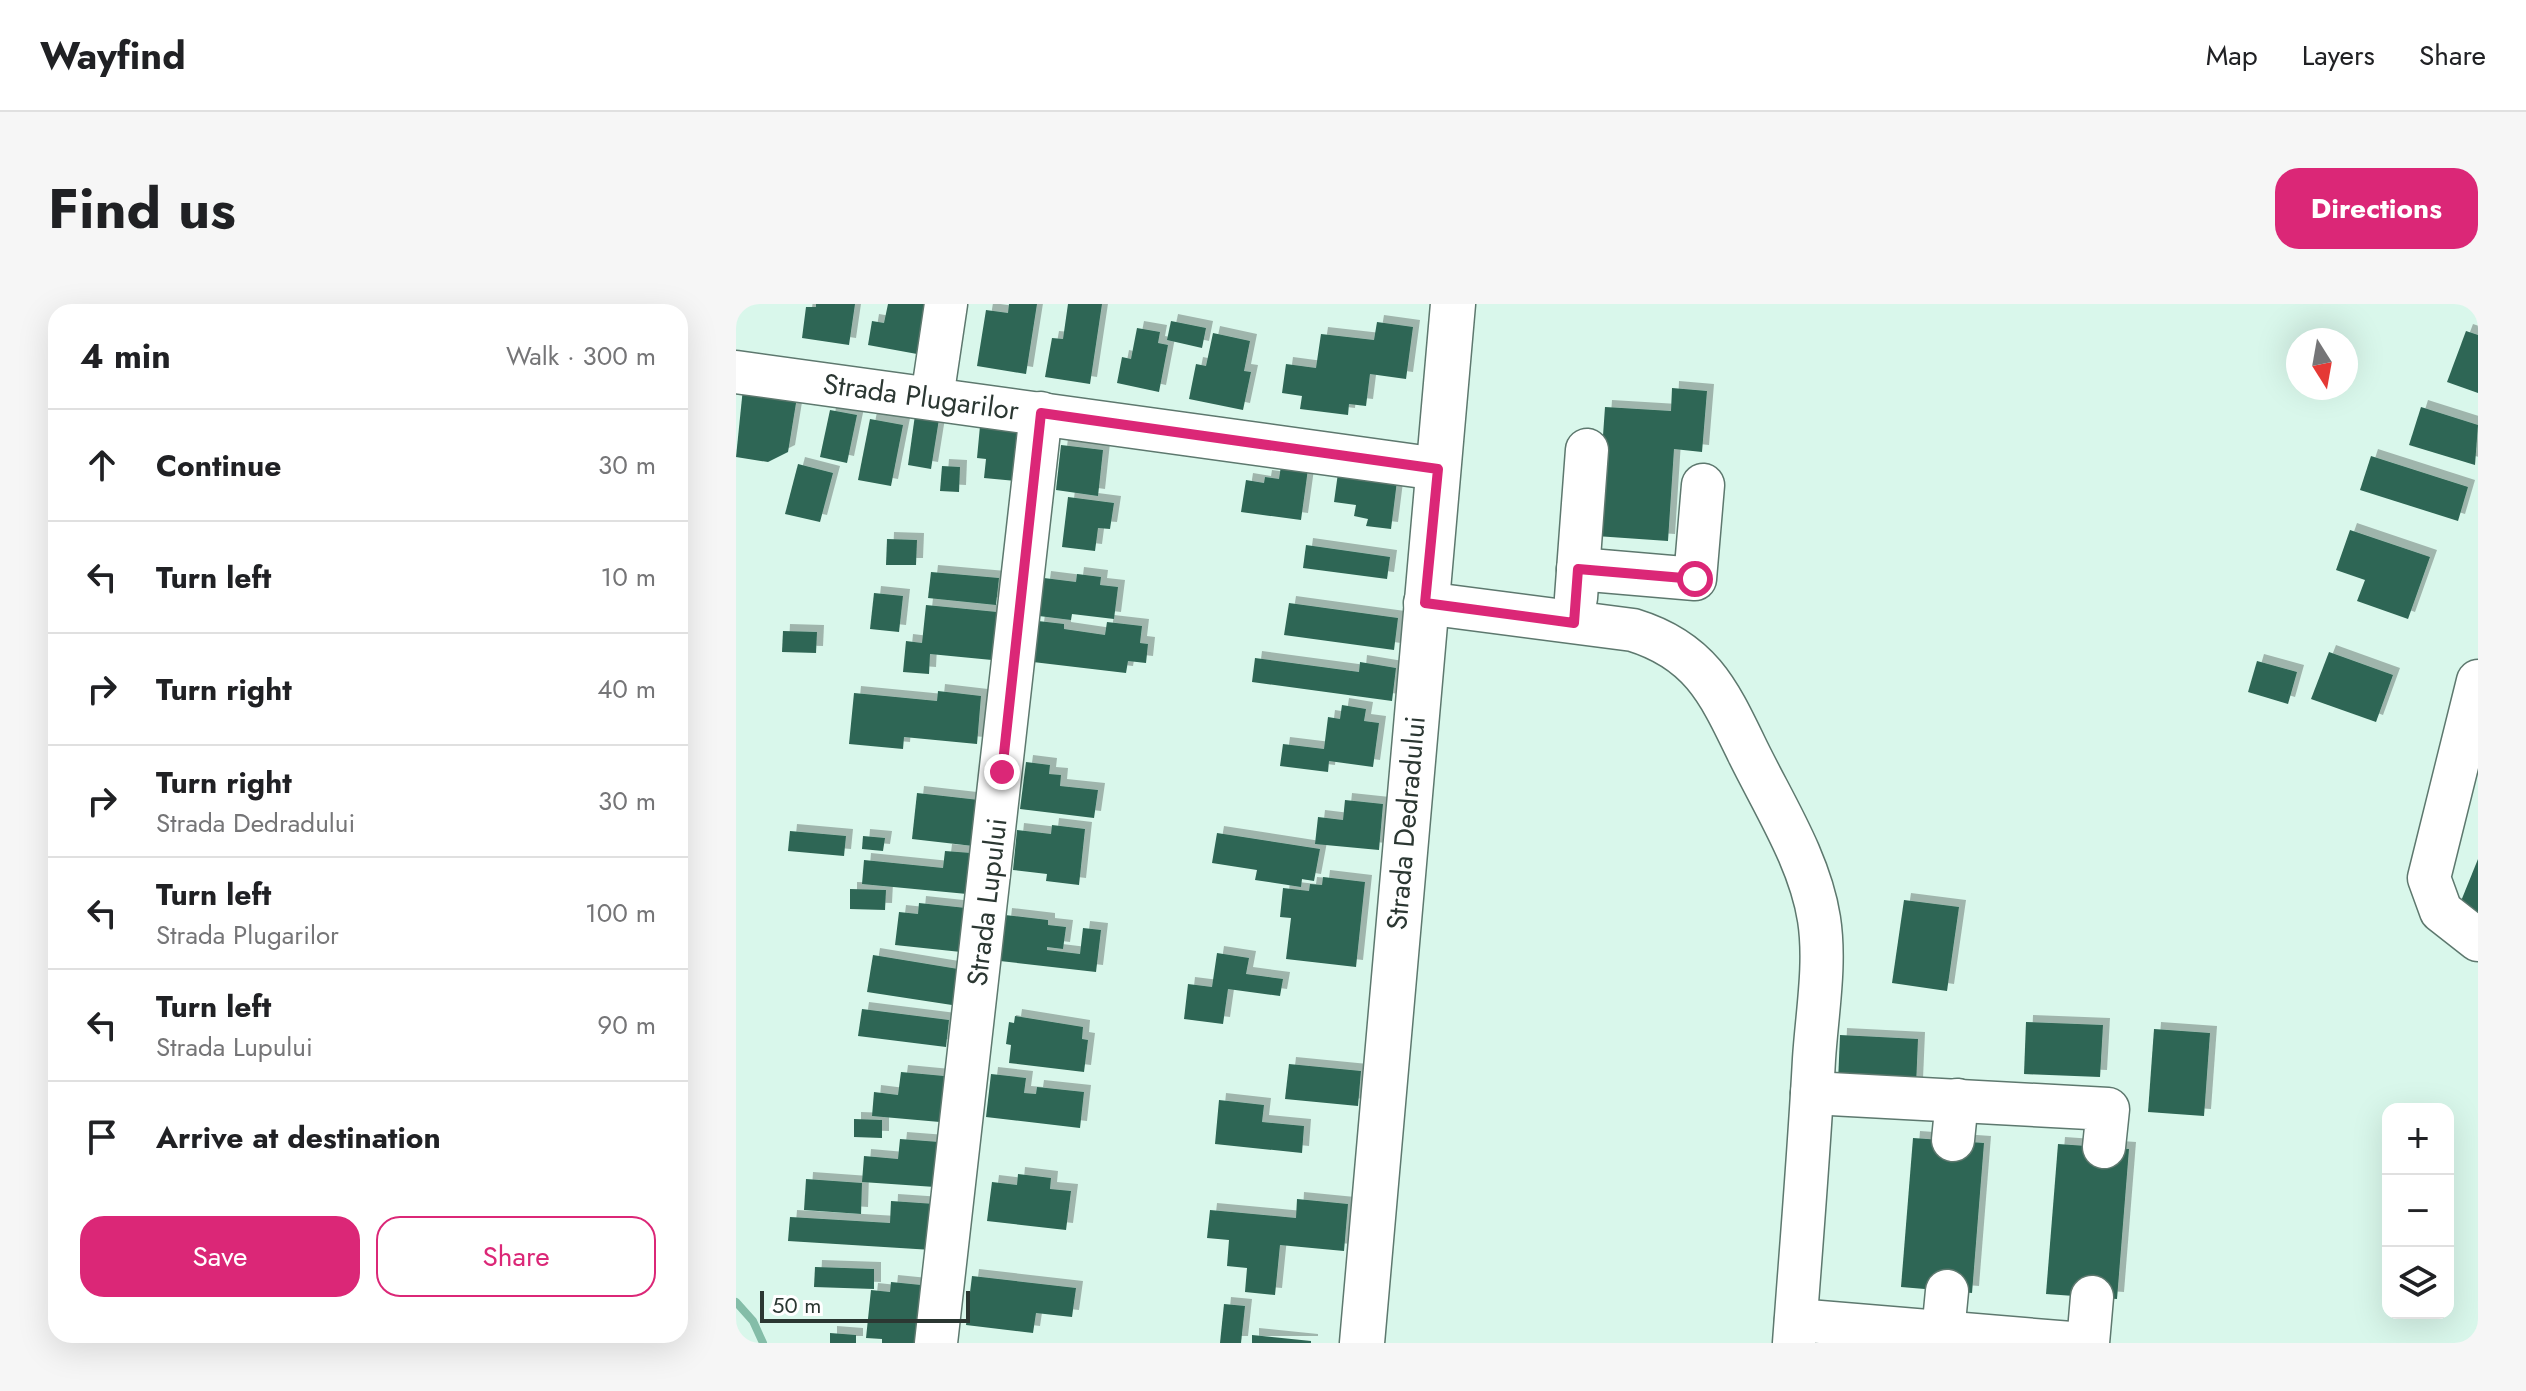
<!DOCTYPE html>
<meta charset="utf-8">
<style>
body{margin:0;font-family:Jost,sans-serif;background:#f6f6f6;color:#202124}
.controls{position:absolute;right:24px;bottom:24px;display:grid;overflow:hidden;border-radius:16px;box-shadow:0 8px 32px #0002}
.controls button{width:72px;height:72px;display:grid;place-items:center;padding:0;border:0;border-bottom:2px solid #e0e0e0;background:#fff;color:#202124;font:40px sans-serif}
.compass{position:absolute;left:1550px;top:24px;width:72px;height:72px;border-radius:50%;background:#fff;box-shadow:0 8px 32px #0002;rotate:169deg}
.scale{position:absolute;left:24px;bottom:20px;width:210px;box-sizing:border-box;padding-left:8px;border:4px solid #2b3732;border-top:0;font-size:22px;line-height:28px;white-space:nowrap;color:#2b3732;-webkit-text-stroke:6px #fff;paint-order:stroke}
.stop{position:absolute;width:24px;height:24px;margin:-18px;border:6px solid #db2777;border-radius:50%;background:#fff}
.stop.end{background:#db2777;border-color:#fff;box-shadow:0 2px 8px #0008}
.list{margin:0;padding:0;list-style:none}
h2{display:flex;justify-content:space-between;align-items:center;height:104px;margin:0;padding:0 32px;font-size:34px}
h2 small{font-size:26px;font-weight:400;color:#757577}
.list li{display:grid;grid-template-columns:52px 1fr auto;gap:24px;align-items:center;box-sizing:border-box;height:112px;padding:0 32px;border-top:2px solid #e0e0e0}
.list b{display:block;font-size:30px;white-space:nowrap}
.list p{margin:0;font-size:26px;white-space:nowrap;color:#757577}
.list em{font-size:26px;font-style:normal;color:#757577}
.actions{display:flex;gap:16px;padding:24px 32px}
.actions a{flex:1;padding:18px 0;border:2px solid #db2777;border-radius:24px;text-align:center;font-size:28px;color:#db2777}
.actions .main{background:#db2777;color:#fff}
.icon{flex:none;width:44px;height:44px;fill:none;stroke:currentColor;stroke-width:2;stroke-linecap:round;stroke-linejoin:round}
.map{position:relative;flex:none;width:1742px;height:1039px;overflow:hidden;border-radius:24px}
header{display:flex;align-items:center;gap:48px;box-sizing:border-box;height:112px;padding:0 40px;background:#fff;border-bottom:2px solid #e0e0e0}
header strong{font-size:38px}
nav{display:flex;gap:44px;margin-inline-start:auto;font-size:28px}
.intro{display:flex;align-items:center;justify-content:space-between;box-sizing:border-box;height:192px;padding:0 48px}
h1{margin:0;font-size:56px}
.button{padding:20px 36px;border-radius:24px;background:#db2777;color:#fff;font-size:28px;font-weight:700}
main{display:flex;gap:48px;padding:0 48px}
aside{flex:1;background:#fff;border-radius:24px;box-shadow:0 8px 32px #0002}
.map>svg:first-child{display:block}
</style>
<header>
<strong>Wayfind</strong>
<nav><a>Map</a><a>Layers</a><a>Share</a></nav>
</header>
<div class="intro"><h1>Find us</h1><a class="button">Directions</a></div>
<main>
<aside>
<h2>4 min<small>Walk · 300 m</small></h2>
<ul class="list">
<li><svg class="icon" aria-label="ahead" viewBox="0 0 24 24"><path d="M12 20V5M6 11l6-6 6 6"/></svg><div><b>Continue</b></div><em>30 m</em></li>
<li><svg class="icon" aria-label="left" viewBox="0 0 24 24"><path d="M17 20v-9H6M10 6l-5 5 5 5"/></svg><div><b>Turn left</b></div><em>10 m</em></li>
<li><svg class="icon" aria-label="right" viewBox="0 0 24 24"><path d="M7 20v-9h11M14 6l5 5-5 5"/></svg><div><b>Turn right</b></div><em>40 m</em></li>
<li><svg class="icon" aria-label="right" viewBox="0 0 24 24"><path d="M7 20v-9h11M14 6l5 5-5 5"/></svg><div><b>Turn right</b><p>Strada Dedradului</p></div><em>30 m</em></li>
<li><svg class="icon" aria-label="left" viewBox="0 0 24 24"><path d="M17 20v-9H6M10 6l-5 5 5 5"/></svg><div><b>Turn left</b><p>Strada Plugarilor</p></div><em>100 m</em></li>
<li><svg class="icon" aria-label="left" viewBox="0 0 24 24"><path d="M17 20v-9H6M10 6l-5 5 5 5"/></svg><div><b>Turn left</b><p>Strada Lupului</p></div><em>90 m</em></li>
<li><svg class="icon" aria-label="arrive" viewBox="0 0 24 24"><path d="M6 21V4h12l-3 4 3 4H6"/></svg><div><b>Arrive at destination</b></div></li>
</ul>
<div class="actions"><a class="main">Save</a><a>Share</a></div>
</aside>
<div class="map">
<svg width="1742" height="1039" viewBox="0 0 1742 1039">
<defs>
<filter id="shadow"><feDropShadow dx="7" dy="-7" stdDeviation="0" flood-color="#0004"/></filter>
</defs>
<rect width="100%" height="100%" fill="#d9f7eb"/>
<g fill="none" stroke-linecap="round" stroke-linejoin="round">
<polyline stroke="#84bda8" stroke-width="8" points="0,998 17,1017 27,1039"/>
</g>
<g fill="#2e6654" filter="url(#shadow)">
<polygon points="80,0 119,0 113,41 66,34 70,3 80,3"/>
<polygon points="152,0 191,0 181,50 132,41 136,17 148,19"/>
<polygon points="273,0 301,0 290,70 241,62 250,6 272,9"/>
<polygon points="332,0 366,0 354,80 309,73 316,34 327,35"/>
<polygon points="435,17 470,24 466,44 431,36"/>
<polygon points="641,18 677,23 670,75 634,70 630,102 613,100 612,111 564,105 566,92 546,89 550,60 580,64 585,30 638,36"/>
<polygon points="401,24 424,28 422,39 432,41 423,88 381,79 386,53 395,55"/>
<polygon points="1730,27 1742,31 1742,89 1711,78"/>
<polygon points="477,29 514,37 508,67 515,68 507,106 453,95 460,60 470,62"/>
<polygon points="7,84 61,93 52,148 32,158 0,153"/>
<polygon points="936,84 971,87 966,148 938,145 932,237 860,232 869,103 935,107"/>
<polygon points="1685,103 1742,121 1739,161 1673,141"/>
<polygon points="94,106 121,111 111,159 84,153"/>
<polygon points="179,111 203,115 195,165 172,161"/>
<polygon points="134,115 167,121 155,182 122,176"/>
<polygon points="244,122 285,127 280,177 248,174 250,155 241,154"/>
<polygon points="325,141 367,146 362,192 320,186"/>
<polygon points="1635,152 1732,183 1722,217 1624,186"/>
<polygon points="62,160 97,169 84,218 49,210"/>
<polygon points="206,162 224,163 223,188 204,187"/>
<polygon points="545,162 572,165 565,216 505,208 510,176 528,179 529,173 543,175"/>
<polygon points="602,169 661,177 655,225 630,222 632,215 618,212 620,201 598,198"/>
<polygon points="332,193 378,199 374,225 362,224 359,247 326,243"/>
<polygon points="1614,226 1694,253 1672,315 1621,297 1629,276 1600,266"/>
<polygon points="151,235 181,236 180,261 150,261"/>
<polygon points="570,241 654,253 651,275 567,264"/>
<polygon points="195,268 263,274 260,301 192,294"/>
<polygon points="341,270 365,273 364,281 382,283 378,315 336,310 335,316 303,312 308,274 340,278"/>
<polygon points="138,289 167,292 163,328 134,325"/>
<polygon points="553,299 662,314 658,346 548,331"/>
<polygon points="190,301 261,308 256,356 194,350 193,370 167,368 170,337 186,339"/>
<polygon points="302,317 328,320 328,325 369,331 371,318 406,322 404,339 412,340 410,359 392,357 390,369 297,358"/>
<polygon points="47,327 81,328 80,349 46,348"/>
<polygon points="1593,348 1657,371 1640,418 1575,395"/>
<polygon points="519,354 623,368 624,358 660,364 656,397 516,378"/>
<polygon points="1521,357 1561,368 1552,400 1512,388"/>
<polygon points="202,387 245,392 241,440 168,433 167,445 113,440 118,389 201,397"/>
<polygon points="606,401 630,405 628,417 643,419 637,463 593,457 592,468 544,462 547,440 588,445 592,413 604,415"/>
<polygon points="290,458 314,461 313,470 325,471 324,482 362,486 358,514 284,505"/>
<polygon points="181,489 243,496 237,542 176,535"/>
<polygon points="609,496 647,500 643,546 579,540 582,513 607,516"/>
<polygon points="316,521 349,525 343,581 310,577 311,570 277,566 281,526 315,530"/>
<polygon points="54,527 110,532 108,552 52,547"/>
<polygon points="481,529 584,545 578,577 566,575 565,583 519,576 521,566 476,559"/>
<polygon points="127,532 149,534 147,547 126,545"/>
<polygon points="209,547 235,549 231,590 126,580 128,556 207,564"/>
<polygon points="1742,555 1742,610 1723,602"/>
<polygon points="587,573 629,578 620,663 550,655 555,614 544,613 547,584 573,587 574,580 586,581"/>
<polygon points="114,585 150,586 149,606 114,605"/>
<polygon points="1168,596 1223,603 1211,687 1156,679"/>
<polygon points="183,599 230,604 225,648 159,641 163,608 182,610"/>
<polygon points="269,611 312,616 312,621 330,623 327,645 311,643 311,646 344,650 347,624 365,626 360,668 264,657"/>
<polygon points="481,649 513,654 510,670 547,675 544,692 492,685 487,720 448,715 452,680 476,683"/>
<polygon points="137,651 222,665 216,701 131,688"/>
<polygon points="126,705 213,716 210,743 122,732"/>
<polygon points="279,712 347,723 346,735 352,736 348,768 273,759 275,741 270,740 273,718 278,719"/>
<polygon points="1290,718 1367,721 1364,773 1288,770"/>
<polygon points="1418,725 1474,729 1468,812 1412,808"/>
<polygon points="1104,731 1182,735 1180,782 1102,778"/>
<polygon points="553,760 625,767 622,802 549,795"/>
<polygon points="165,768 208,772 204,818 136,812 138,788 162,791"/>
<polygon points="255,770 290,774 288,789 300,790 301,783 348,788 344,824 250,813"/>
<polygon points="483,796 528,801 526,818 568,822 566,849 479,840"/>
<polygon points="118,815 146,816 146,834 118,833"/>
<polygon points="1177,834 1248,839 1236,989 1165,983"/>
<polygon points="164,835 203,838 199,883 126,878 128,852 162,855"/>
<polygon points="1322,840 1393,845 1381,995 1310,990"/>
<polygon points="282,870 315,874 314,885 335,887 330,926 251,917 256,878 281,881"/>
<polygon points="70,875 126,879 125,910 68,906"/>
<polygon points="561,895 612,900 608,947 544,941 539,991 509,988 511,964 491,962 493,936 471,934 474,906 560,914"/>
<polygon points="155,897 199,900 196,946 52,937 54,913 154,919"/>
<polygon points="79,963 138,965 138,985 78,983"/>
<polygon points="236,972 340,984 336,1013 300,1009 297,1029 230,1021"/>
<polygon points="155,978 195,982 189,1039 146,1039 146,1035 130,1034 135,986 154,988"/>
<polygon points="488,1000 509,1002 505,1039 484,1039"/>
<polygon points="94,1029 120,1031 120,1039 94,1039"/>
<polygon points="516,1031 575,1037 575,1039 516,1039"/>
</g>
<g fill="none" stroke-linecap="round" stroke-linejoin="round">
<g stroke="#5d786e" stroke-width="45">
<g id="minor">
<polyline points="0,68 702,165"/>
<polyline points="196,94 210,0"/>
<polyline points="842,265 959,275 967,181"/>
<polyline points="840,294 851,146"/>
<path d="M689,299L897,326C965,347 983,388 1012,448C1038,501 1074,557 1083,615C1090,660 1081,709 1078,755C1073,849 1065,944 1058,1039"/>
<polyline points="1742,377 1693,574 1705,607 1742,636"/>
<polyline points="1076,789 1372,805 1368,843"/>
<polyline points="1217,836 1221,796"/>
<polyline points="1060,1016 1335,1039"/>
<polyline points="200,1039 305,109"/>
<polyline points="1206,1039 1211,987"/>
<polyline points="1352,1039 1356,993"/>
</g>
</g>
<g stroke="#5d786e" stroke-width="47">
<polyline id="major" points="626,1039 717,0"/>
</g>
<use href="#minor" stroke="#fff" stroke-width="42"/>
<use href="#major" stroke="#fff" stroke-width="44"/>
</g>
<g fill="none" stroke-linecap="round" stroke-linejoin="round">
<polyline stroke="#db2777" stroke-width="10" points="266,468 305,109 702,165 689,299 838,319 842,265 959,275"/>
</g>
<g text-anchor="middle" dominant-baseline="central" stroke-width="8" stroke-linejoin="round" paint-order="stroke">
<g font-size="28" fill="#2b3732" stroke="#fff">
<text transform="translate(185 93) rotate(8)">Strada Plugarilor</text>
<text transform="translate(670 519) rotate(-85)">Strada Dedradului</text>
<text transform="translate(251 598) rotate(-83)">Strada Lupului</text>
</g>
</g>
</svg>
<div class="controls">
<button>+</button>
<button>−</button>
<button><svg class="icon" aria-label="layers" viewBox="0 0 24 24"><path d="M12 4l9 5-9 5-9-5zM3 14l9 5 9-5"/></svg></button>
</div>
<svg class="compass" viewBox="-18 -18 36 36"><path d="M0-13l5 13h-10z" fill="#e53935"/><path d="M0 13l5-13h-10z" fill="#757577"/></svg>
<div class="scale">50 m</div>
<div class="stop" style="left:959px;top:275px"></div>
<div class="stop end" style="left:266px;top:468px"></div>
</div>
</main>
